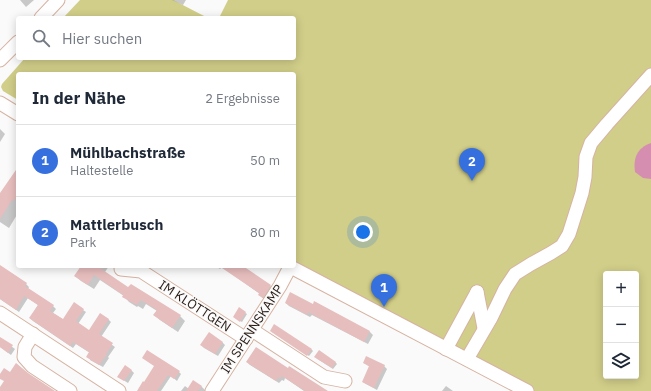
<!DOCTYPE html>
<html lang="de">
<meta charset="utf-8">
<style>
body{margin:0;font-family:"IBM Plex Sans",sans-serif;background:#f2f2f3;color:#1f2937}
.controls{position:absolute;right:12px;bottom:12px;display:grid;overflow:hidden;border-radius:4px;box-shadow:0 2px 10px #0003}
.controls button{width:36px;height:36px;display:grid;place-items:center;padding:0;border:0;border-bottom:1px solid #e0e1e3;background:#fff;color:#1f2937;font:20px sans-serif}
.you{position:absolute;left:363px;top:232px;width:14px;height:14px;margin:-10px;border:3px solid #fff;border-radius:50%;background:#1a73e8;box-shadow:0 0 0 6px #1a73e833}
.badge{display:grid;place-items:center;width:26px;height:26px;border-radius:50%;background:#366fde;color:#fff;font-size:13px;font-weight:700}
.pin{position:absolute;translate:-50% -33px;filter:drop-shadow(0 1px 2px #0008)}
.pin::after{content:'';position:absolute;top:21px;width:14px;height:12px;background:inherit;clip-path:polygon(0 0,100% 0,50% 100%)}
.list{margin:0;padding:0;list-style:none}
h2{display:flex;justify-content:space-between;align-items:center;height:52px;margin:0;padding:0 16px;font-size:17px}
h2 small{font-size:13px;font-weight:400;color:#747a83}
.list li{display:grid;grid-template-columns:26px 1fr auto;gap:12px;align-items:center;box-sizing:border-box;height:72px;padding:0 16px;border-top:1px solid #e0e1e3}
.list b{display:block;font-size:15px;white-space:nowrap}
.list p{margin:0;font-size:13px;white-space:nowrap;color:#747a83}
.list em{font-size:13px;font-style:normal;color:#747a83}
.icon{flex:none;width:22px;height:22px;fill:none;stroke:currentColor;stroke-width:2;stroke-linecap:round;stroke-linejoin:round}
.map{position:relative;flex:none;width:651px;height:391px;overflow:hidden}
.search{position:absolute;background:#fff;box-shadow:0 2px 10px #0003;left:16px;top:16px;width:280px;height:44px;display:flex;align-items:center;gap:10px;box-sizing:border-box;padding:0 14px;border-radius:4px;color:#747a83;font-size:15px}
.panel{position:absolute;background:#fff;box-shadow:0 2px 10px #0003;left:16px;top:72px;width:280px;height:196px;border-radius:4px}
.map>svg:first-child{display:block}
</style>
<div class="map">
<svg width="651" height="391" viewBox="0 0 651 391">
<rect width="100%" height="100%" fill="#fafafa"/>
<g fill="#d1ce89" fill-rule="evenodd">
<polygon points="80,0 173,0 208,18 63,18"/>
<path d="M228,0H651V391H531L294,261V74H18V100L3,91L1,87L2,84L25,58H294V18H219ZM606,274H636V376H606Z"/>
</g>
<path fill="#d58eb0" d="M651,143V179L643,178L635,172C633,158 637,148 651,143Z"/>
<g fill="#0003">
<polygon points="20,0 34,0 26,7"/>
<polygon points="172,0 186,0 183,5"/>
<polygon points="0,129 5,134 0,142"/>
<polygon points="18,170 18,213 9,228 0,222 0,194"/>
<polygon points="0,266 26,284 29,287 28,289 53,306 56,309 53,313 64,320 83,310 86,312 78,324 89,332 108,319 111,322 101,337 115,347 108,357 109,358 103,367 90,360 90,353 76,344 73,348 33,321 30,318 38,305 28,298 19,312 0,299"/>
<polygon points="82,266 109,266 105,272 129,289 180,316 185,321 178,332 160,320 154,315 157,311 146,304 143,309 138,306 137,307 129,302 124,296 100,280 94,289 81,281 75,276"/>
<polygon points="215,266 242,266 273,288 265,300 259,295 260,294 222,267 220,269"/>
<polygon points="315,302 370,332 373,335 368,344 312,315 310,317 289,306 286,303 313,305"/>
<polygon points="239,309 247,314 242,322 235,318"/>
<polygon points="274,325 312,350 313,351 309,356 272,332"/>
<polygon points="0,338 15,349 11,355 0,347"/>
<polygon points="222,342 225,345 218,356 204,348 201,345"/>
<polygon points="316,358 335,362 337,364 333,369"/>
<polygon points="247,362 288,369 326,391 304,391 285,378 284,381 282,380 279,383 250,365"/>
<polygon points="364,363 384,366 387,369 377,390 366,384 363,382 370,367"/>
<polygon points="155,366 179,372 181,374 177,381 171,376 161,391 140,391"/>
<polygon points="131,370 134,373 128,383 120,378"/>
<polygon points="185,386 189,389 201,386 206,391 181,391"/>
<polygon points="446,386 453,391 442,391"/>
</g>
<g fill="#e7bebe">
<polygon points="18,167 18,194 14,201 12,200 0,219 0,193"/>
<polygon points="0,265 27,283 25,286 54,305 50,311 63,319 74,302 84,309 76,321 89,330 100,313 109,319 99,334 113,343 106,354 107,354 99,365 86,357 89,352 73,342 70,346 29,318 38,305 24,296 16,310 0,299"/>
<polygon points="81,266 97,266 128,287 131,284 181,315 172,328 153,315 157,310 141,300 137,305 132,302 131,302 122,297 123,295 94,275 88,285 74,276"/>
<polygon points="219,266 243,266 271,285 263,298 258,295 259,293"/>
<polygon points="290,292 313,304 314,301 370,331 364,342 308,312 307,315 285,303"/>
<polygon points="239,307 246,312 240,322 233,317"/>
<polygon points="274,324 312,349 307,356 270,331"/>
<polygon points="209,332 223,342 215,354 200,345"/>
<polygon points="0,337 13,345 8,353 0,347"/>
<polygon points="256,347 288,368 289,366 328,391 305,391 282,376 280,379 278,377 276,381 246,362"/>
<polygon points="147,350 180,371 174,379 168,375 157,391 137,391 143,381 144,382 154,366 142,358"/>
<polygon points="319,350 336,362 332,368 314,357"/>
<polygon points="366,356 385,365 374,388 362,382 369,366 363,363"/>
<polygon points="16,363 28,373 55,391 0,391 0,387 4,381 0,379 0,374 4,368 10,372"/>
<polygon points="125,365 132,370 124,381 117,377"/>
<polygon points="193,380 202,386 198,391 186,391"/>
</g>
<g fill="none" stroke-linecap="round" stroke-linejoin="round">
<g stroke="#d6b3a2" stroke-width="15">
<g id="minor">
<polyline points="41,18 58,0"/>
<polyline points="0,60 18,42"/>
<polyline points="0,103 18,114"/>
<polyline points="289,266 527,391"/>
<polyline points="121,269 141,271 246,339"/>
<polyline points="477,292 484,328"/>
<polyline points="0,313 119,391"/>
<polyline points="252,330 324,377 345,381"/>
<polyline points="33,334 25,347 24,357 32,366 70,391"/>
<polyline points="446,349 477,292"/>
<polyline points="467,359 491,318 505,289 515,274 531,264 551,253 562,246 569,234 582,193 585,177 586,157 591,143 607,124 651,75"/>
<polyline points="212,391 280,286 290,267"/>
</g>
</g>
<use href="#minor" stroke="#fff" stroke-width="13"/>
</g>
<g text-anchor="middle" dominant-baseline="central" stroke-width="3" stroke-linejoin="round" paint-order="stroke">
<g font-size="13" fill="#2a1d17" stroke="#fafafa">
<text transform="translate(195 306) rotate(33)">IM KLÖTTGEN</text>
<text transform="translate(252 329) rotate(-57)">IM SPENNSKAMP</text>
</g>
</g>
</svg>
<div class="controls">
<button>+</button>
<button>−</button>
<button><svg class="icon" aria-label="layers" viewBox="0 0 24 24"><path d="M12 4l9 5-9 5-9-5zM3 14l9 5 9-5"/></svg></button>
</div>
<div class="you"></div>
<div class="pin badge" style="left:384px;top:307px">1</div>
<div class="pin badge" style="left:472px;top:181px">2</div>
<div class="search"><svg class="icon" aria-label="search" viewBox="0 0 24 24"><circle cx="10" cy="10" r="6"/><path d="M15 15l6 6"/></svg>Hier suchen</div>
<section class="panel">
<h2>In der Nähe<small>2 Ergebnisse</small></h2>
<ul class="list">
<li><span class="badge">1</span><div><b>Mühlbachstraße</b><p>Haltestelle</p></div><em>50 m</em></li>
<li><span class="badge">2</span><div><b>Mattlerbusch</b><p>Park</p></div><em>80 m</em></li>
</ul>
</section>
</div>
